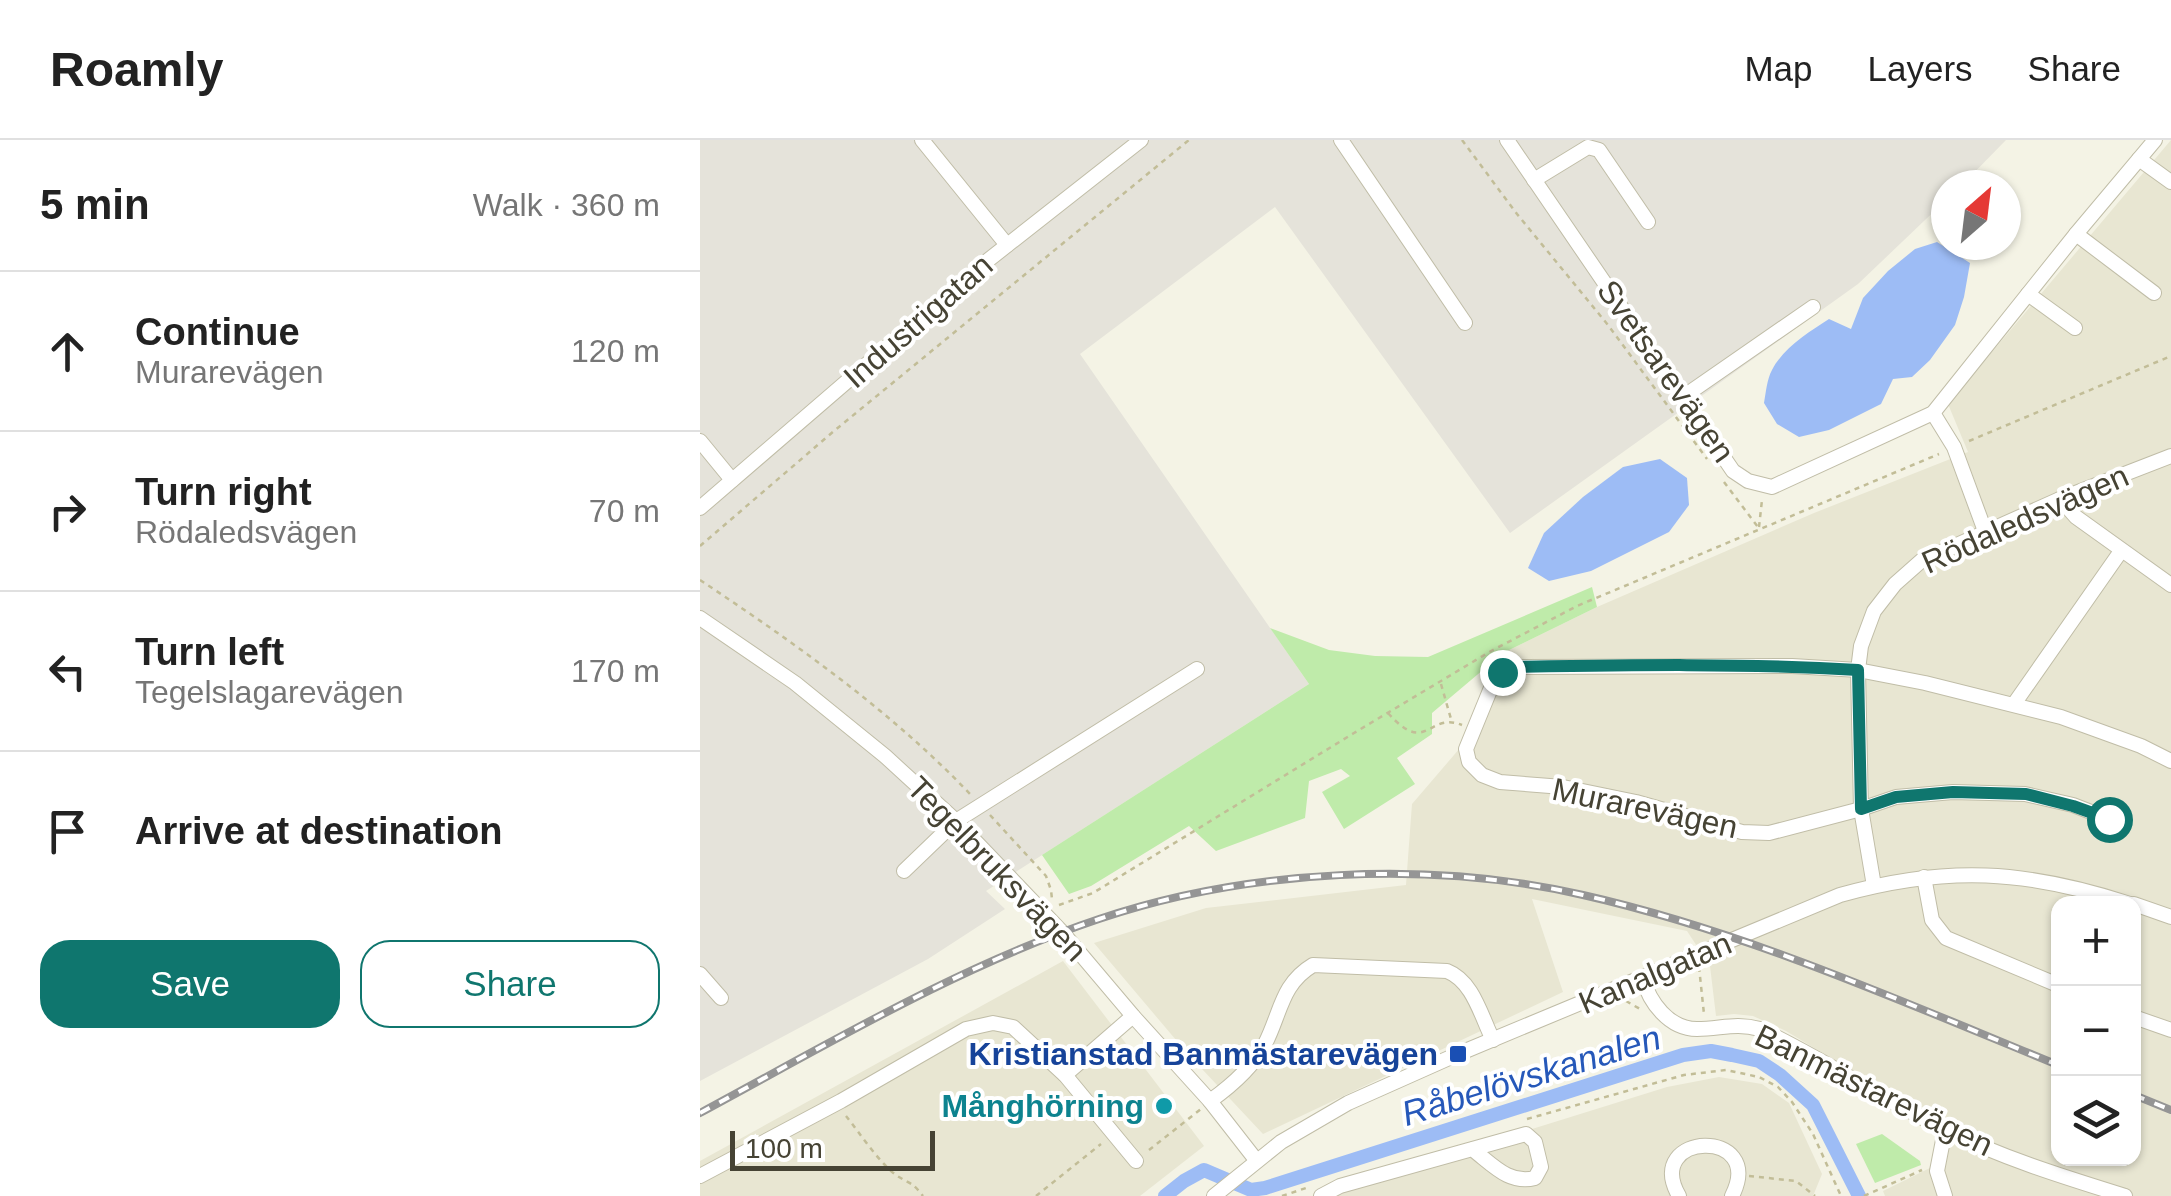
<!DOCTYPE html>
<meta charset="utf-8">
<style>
body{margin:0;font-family:Helvetica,sans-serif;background:#f6f6f6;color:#222}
.controls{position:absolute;right:30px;bottom:30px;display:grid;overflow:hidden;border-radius:20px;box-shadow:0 2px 8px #0004}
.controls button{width:90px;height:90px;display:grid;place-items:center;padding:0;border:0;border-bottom:2px solid #e0e0e0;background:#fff;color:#222;font:50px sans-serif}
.compass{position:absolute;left:1231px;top:30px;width:90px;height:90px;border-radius:50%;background:#fff;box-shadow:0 2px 8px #0004;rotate:28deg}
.scale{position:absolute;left:30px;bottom:25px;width:205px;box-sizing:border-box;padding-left:10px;border:5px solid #464334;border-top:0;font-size:28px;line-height:35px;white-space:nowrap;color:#464334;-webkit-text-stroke:8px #fff;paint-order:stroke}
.stop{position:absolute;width:30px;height:30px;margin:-22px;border:8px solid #0f766e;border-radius:50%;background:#fff}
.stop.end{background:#0f766e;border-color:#fff;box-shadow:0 2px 10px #0008}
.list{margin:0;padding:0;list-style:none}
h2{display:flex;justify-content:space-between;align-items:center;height:130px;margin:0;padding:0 40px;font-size:42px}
h2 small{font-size:32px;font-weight:400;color:#767676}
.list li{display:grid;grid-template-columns:65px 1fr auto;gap:30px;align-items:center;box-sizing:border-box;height:160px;padding:0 40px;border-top:2px solid #e0e0e0}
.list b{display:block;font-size:38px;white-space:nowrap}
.list p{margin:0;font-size:32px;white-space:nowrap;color:#767676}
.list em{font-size:32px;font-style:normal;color:#767676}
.actions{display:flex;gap:20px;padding:30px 40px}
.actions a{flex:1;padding:22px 0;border:2px solid #0f766e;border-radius:30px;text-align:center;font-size:35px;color:#0f766e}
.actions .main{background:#0f766e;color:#fff}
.icon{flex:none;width:55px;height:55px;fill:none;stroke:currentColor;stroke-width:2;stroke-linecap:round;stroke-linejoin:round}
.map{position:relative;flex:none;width:1471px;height:1056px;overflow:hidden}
header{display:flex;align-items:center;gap:60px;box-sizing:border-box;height:140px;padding:0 50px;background:#fff;border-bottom:2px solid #e0e0e0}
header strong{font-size:48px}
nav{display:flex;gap:55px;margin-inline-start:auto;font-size:35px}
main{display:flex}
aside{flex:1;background:#fff}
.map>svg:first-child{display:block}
</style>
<header>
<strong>Roamly</strong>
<nav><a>Map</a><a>Layers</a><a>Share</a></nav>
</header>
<main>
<aside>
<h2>5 min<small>Walk · 360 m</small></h2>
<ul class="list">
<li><svg class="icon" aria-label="ahead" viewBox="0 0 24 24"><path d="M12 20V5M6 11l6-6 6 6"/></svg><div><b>Continue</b><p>Murarevägen</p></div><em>120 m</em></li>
<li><svg class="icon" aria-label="right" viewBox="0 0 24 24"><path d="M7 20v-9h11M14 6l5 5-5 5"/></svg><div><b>Turn right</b><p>Rödaledsvägen</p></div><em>70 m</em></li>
<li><svg class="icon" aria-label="left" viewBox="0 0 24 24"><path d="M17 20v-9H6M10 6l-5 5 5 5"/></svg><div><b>Turn left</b><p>Tegelslagarevägen</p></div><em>170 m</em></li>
<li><svg class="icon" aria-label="arrive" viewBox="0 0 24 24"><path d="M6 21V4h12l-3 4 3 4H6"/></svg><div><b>Arrive at destination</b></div></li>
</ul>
<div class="actions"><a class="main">Save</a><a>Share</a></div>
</aside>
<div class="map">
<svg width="1471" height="1056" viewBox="0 0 1471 1056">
<rect width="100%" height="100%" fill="#f4f3e5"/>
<g fill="#e8e6d2" fill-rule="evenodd">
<path d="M1471,0V1056H1185L1183,1051L1232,1027L1246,979L1167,940L1086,891L1053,876L1034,874L1016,876L1010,826L987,791L832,759L863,852L563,994L487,913L394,803L506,768L706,745L712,664L760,608L803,513L897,467L1114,373L1268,312L1248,264ZM1358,764H1434V1018H1358Z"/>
<polygon points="363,821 504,1006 440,1056 0,1056 0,1021"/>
<polygon points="1019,937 1062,944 1089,963 1122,1034 1113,1056 617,1056 967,947"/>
</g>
<polygon fill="#e5e3da" points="0,0 1306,0 1262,45 1246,45 1246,60 1158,144 810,393 575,67 380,214 609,544 286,751 305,769 228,819 0,941"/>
<g fill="#bfebaa">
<polygon points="892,447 897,467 803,513 732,573 732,594 697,618 715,644 644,689 622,652 650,636 641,629 609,641 605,678 516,711 489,686 391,746 369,754 342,715 609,544 570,488 629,510 675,516 728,517"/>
<polygon points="1182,994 1220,1021 1221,1025 1175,1043 1156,1004"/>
</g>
<g fill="#9dbcf5">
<path d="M1237,102L1270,123L1264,157L1255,185L1230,220L1212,237L1193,239L1181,264L1129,290L1099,297L1077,284L1064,263C1066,252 1067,239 1072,230C1084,207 1109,192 1129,179L1151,189L1163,158L1188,131L1215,109Z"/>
<polygon points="960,319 987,338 989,365 969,392 891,431 849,441 828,428 844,393 883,357 923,327"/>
</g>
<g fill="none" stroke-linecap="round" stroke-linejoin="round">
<polyline stroke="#9dbcf5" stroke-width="14" points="465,1056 484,1041 504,1030 551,1050 565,1048 983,915 1011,911 1032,915 1059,921 1080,935 1113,965 1159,1056"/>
<g stroke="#c0bda7" stroke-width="16">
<g id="minor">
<polyline points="222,0 307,105"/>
<polyline points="641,0 765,183"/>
<polyline points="807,0 1033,331 1048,341 1072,347 1233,273 1376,94 1455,0"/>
<polyline points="1439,19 1471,42"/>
<polyline points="834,40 888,7 899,10 948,82"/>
<polyline points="1376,94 1454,153"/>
<polyline points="1328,154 1375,188"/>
<polyline points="983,257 1113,167"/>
<polyline points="1233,273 1254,307 1285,391"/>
<polyline points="0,301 32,340"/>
<polyline points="1360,359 1376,377 1471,445"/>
<polyline points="0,368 282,125 441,0"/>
<polyline points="0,478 95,543 185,616 256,681 362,792 433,876 510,961 556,1020"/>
<polyline points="1314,564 1421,411"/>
<polyline points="1409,679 1373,665 1325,654 1253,652 1196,657 1161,669 1069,693 1042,692 936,662 863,647 800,642 782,635 769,622 766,609 793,543 802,532 815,527 1092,526 1158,530 1225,543 1361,577 1441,606 1471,621"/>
<polyline points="204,731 256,681 497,529"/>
<polyline points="1224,737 1232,780 1246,798 1358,845"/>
<polyline points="1174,746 1161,669 1158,530 1161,506 1174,471 1195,444 1221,421 1360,359 1471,316"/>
<polyline points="1434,764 1471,777"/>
<polyline points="0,834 21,858"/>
<path d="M943,838C949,862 969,889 997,889C1021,889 1035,882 1060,889C1123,919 1181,958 1244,989C1302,1018 1364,1037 1425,1056"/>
<polyline points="1434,877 1471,890"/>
<polyline points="365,935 433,876"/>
<path d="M510,961C531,946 553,927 565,904C581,873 581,844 613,825L747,831C773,841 781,876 793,900"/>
<polyline points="0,1036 141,961 266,889 293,883 313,887 365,935 436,1021"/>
<path d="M514,1056L581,1002L648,963L758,914L1140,755C1247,725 1326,730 1430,764"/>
<path d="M621,1056L640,1046L826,994L835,1002L841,1027L835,1038C809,1045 792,1024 772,1009"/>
<path d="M979,1056C942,991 1067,987 1032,1056"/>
<polyline points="1245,1056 1237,1031 1245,990"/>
</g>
</g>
<g stroke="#c2bd97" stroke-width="2.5" stroke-dasharray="5 5" stroke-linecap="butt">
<polyline points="762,0 817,74 908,185 1007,319"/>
<polyline points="1269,301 1471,216"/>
<polyline points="1024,342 1058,387"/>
<polyline points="1059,387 1062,360"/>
<polyline points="0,406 134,291 489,0"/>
<path d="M0,440C96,504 191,571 271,655"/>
<polyline points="741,544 751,579"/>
<path d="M688,573C727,617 728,571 762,585"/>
<polyline points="290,675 346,736 351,750 352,759"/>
<polyline points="359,765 393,753 654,593 791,511 877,466 1239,314"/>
<polyline points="999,827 1004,874"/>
<polyline points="926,861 940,869"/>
<path d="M146,976C159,992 182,1027 199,1037C212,1045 212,1042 223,1056"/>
<polyline points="827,979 984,935 1026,930 1059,937 1078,947 1092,962 1113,994 1141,1056"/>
<polyline points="449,1010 501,969"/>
<polyline points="1049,1036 1096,1041 1115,1056"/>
<polyline points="336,1056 401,1004"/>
<polyline points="582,1056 609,1047"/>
<polyline points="1164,1056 1222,1030"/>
</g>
<use href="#minor" stroke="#fff" stroke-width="14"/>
<g stroke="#959595" stroke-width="8">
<g id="rail">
<polyline points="1434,955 1471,970"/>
<path d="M0,973C130,903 259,826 399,779C547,729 731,720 883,755C1047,792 1203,862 1358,925"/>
</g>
</g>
<use href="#rail" stroke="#fff" stroke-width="4" stroke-dasharray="11" stroke-linecap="butt"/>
</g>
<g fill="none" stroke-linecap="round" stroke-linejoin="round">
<path stroke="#0f766e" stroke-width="12" d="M802,532L815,527C929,525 1044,523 1158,530L1161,669L1196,657L1253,652L1326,654L1373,666L1409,679"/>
</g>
<rect fill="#1a4fb4" stroke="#fff" stroke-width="4" x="748" y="904" width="20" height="20" rx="5"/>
<circle fill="#0f9aa8" stroke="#fff" stroke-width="4" cx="464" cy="966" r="10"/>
<g text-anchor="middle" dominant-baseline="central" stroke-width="8" stroke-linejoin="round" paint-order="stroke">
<g font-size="32" fill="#464334" stroke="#fff">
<text transform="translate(218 181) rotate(-41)">Industrigatan</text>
<text transform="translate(966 231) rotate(55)">Svetsarevägen</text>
<text transform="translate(1325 379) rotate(-24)">Rödaledsvägen</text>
<text transform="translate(945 668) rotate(12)">Murarevägen</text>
<text transform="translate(297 729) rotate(46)">Tegelbruksvägen</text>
<text transform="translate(955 833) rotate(-23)">Kanalgatan</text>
<text transform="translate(1174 950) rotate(26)">Banmästarevägen</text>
</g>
<g font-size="32" font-weight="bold" fill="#164399" stroke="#fff" text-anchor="end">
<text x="738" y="914">Kristianstad Banmästarevägen</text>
</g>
<g font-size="32" font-weight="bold" fill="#0d838f" stroke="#fff" text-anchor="end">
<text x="444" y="966">Månghörning</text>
</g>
<g font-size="35" font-style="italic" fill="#2658b9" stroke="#fff">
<text transform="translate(831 935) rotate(-17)">Råbelövskanalen</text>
</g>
</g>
</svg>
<div class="controls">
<button>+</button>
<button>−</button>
<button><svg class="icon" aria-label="layers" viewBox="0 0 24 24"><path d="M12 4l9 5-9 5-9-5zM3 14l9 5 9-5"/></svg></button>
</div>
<svg class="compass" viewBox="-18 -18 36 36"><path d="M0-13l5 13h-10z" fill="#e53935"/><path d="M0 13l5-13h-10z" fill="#767676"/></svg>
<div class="scale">100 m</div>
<div class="stop" style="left:1409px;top:679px"></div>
<div class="stop end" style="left:802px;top:532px"></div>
</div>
</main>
